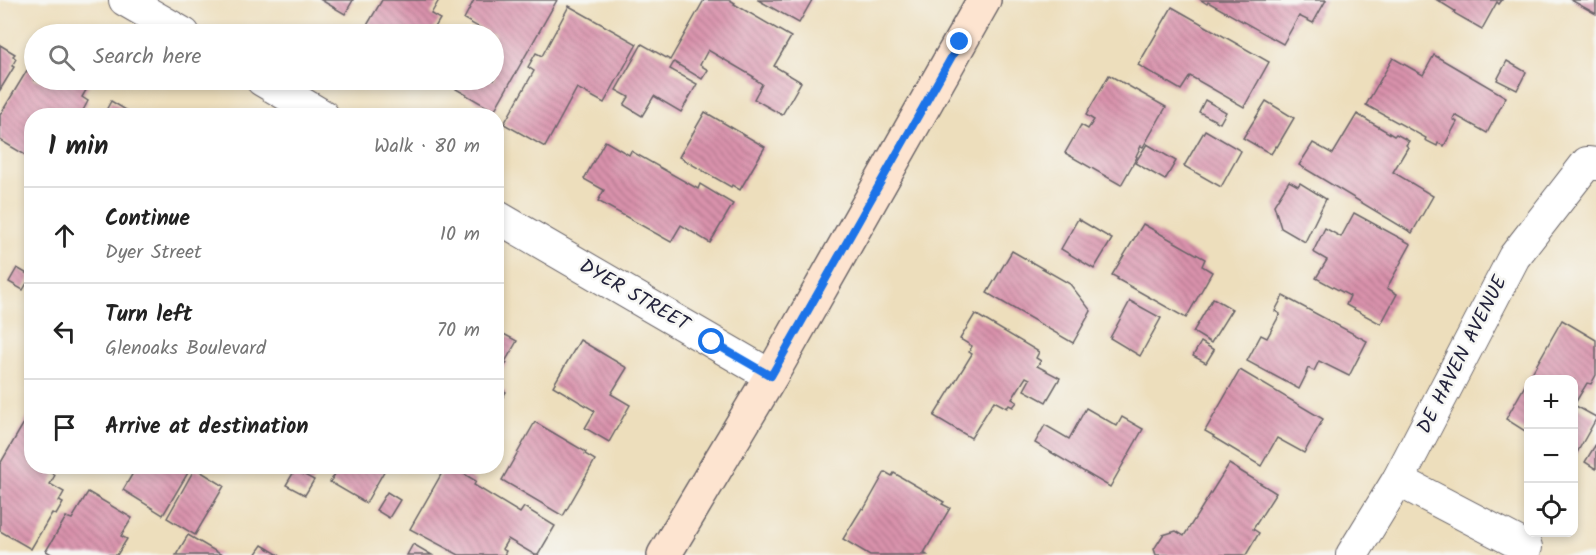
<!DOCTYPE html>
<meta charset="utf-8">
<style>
body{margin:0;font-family:Kalam,sans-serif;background:#f6f6f6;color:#222}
.controls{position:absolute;right:18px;bottom:18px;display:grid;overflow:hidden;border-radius:12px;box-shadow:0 3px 9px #0003}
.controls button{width:54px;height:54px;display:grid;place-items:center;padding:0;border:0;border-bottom:2px solid #e0e0e0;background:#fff;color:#222;font:30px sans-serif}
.stop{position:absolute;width:18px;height:18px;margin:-14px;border:4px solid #1a73e8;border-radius:50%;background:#fff}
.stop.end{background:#1a73e8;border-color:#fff;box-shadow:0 2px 6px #0008}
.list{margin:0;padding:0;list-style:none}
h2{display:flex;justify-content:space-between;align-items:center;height:78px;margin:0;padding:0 24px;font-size:26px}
h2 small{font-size:20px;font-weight:400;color:#767676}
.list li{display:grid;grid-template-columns:39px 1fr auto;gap:18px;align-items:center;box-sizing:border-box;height:96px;padding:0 24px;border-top:2px solid #e0e0e0}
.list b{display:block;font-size:22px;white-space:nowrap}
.list p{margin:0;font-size:20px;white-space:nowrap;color:#767676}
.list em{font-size:20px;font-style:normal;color:#767676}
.icon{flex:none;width:33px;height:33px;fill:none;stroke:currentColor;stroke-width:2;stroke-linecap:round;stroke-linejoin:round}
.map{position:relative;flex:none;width:1596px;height:555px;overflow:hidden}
.search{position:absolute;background:#fff;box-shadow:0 3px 9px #0003;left:24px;top:24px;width:480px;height:66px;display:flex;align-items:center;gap:15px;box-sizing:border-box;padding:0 21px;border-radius:33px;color:#767676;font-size:22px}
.panel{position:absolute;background:#fff;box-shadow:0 3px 9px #0003;left:24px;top:108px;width:480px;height:366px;border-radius:24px}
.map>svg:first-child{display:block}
</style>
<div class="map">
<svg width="1596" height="555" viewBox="0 0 1596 555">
<defs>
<pattern id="building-back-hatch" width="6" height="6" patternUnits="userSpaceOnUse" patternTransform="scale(1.5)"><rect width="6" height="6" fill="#d992ac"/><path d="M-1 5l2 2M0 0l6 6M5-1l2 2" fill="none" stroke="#b0778d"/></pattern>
</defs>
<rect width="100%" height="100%" fill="#f6f6f2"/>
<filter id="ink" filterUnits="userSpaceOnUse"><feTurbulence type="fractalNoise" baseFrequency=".0167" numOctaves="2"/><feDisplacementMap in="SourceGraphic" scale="12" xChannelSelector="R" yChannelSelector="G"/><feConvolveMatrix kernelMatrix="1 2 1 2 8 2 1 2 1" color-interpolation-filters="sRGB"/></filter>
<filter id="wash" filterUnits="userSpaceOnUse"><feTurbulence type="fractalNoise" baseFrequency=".008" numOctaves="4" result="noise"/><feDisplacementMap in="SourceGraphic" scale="24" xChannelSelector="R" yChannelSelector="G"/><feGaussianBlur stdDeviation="1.35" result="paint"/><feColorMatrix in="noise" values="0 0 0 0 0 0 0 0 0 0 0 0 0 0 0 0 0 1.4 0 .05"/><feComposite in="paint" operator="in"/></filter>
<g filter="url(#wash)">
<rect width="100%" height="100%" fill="#eddebc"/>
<g id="blocks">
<g fill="url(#building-back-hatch)">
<polygon points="321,0 353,0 345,14"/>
<polygon points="382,0 439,0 431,14 440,19 431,34 378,34 366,27"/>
<polygon points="474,0 557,0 494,111 456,89 458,84 451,80 494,80 494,34 486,34 487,32 464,19"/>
<polygon points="704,0 730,0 735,3 734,4 791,37 774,66 801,82 782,115 754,99 762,84 753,78 754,77 708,50 700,65 708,70 702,79 674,62 670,69 697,84 681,112 654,96 642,116 624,105 629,97 616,90 642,44 670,60"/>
<polygon points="758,0 812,0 799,23"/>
<polygon points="1201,0 1326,0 1313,23 1299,16 1283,44 1208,2 1207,4"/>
<polygon points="1437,0 1502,0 1499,4 1497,2 1482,29 1454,13 1455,11"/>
<polygon points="1571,0 1596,0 1596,14"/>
<polygon points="569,6 637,44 604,103 577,88 545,147 504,124 534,71 528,67 536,53 542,56"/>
<polygon points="1172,7 1269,62 1244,107 1190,76 1181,90 1138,65"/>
<polygon points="0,45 15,54 13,56 16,59 12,66 14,67 0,90"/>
<polygon points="1434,55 1506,97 1487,133 1455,115 1453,119 1457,122 1444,146 1438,143 1437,146 1425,140 1426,138 1366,105 1393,58 1423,75"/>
<polygon points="34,61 34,80 79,80 89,85 82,97 88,101 80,116 32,116 32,159 0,140 0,115 29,67 31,68"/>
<polygon points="1507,61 1526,72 1517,90 1497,80"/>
<polygon points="1109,75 1166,107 1143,147 1141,146 1136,156 1137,157 1121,185 1065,153 1081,125 1088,129 1094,120 1086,115"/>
<polygon points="1205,100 1226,112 1220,123 1199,112"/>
<polygon points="111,101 136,116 103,116"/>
<polygon points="1266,101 1294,118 1277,147 1276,146 1271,154 1243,138"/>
<polygon points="705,112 765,147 740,190 732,185 731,187 679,157"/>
<polygon points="1357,114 1394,136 1396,134 1409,141 1406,145 1408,147 1393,172 1433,196 1412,233 1299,165 1313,143 1333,154"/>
<polygon points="1205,130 1241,151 1221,187 1184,166"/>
<polygon points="605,141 629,155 631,151 698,189 700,184 733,204 710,243 681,225 671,242 598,201 604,190 584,179"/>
<polygon points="1147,144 1176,161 1165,180 1135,163"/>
<polygon points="1289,181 1298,186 1300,183 1326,199 1305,242 1281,228 1274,205"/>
<polygon points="1354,213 1411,244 1387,288 1397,294 1381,324 1346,305 1350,296 1316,278 1327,260 1313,252 1325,228 1341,237"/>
<polygon points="1078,219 1112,239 1094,269 1061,249"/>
<polygon points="1143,224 1205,259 1202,266 1212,272 1186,318 1117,279 1118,278 1112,275"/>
<polygon points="1012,251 1070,284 1091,311 1073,343 987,293"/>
<polygon points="17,268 31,276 23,290 9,282"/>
<polygon points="1283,296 1367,341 1349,376 1319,361 1314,371 1308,368 1306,373 1307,373 1299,389 1247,361 1261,335 1267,338 1280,314 1275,311"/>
<polygon points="1213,298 1232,309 1211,343 1193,332"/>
<polygon points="1130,301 1161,318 1140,356 1110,338"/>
<polygon points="975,314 1039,352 1036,358 1041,361 1037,366 1060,378 1046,402 1024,390 1030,379 1026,377 1012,399 1017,402 1013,407 1009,405 1007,408 994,401 971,438 934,416 972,354 969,352 972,346 960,339"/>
<polygon points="1562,320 1596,340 1596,375 1591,384 1587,383 1574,405 1596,417 1596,419 1574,458 1574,380 1528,380 1528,433 1506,419"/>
<polygon points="496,330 517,341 505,362 507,363 499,373 496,371"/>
<polygon points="580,340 627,368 611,394 630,405 609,442 585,428 595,411 553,386"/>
<polygon points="1201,342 1214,350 1206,363 1193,356"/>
<polygon points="1240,370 1323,419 1304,453 1277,438 1261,466 1213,437 1214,436 1205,431"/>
<polygon points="496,386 506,392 496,408"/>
<polygon points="1086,408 1117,426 1122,417 1143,429 1110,487 1035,443 1045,425 1069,439"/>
<polygon points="32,409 32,466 55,466 51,473 55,475 50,484 64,492 59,501 63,503 56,515 52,513 31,549 0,531 0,464"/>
<polygon points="535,422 586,452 585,454 595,460 563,516 502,480"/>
<polygon points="1596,444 1596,469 1585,462"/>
<polygon points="1229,464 1276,493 1253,529 1259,533 1246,555 1156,555 1154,549 1163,535 1176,531 1184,536"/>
<polygon points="137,466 192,466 163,515 123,490"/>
<polygon points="340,466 387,466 366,503 330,482"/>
<polygon points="446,466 451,466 476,481 474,485 520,513 524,507 555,526 538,555 535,555 508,539 502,549 506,551 504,555 459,555 410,529"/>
<polygon points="195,468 224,486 195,535 167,518"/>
<polygon points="295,470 314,480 305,495 286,485"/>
<polygon points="885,472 892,476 894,473 944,502 942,504 950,508 924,553 927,555 870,555 843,539 862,508 864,509"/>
<polygon points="88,492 132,518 121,536 127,539 117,555 53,555 46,551 66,517 72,519"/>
<polygon points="387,492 400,500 389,518 376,510"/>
<polygon points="188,535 222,555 176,555"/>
<polygon points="413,544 432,555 407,555"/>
<polygon points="262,545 279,555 255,555"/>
</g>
</g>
</g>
<g filter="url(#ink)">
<use href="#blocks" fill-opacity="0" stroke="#696468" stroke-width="1.5"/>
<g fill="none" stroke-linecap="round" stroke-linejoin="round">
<g stroke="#696468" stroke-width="34">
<g id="street">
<polyline points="125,0 184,34"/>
<polyline points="262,80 323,116"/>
<polyline points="496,216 771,376"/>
<polyline points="1398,480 1526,547"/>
<polyline points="1352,555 1398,480 1514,257 1587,163 1596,164"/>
</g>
</g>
<g stroke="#696468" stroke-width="36">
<polyline id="secondary" points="664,555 771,376 984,0"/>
</g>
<use href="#street" stroke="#fff" stroke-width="32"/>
<use href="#secondary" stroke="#fde4d0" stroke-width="33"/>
</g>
</g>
<g fill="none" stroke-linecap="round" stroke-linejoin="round" filter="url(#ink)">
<polyline stroke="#1a73e8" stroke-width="8" points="712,342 771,376 960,42"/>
</g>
<g text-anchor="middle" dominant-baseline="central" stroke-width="5" stroke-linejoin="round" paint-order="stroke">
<g font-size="20" fill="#22223b" stroke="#f6f6f2">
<text transform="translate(634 296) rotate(30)">DYER STREET</text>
<text transform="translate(1463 355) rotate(-63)">DE HAVEN AVENUE</text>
</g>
</g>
</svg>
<div class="controls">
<button>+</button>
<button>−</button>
<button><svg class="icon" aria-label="locate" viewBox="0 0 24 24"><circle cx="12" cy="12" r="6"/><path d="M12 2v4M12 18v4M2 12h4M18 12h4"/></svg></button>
</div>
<div class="stop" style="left:712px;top:342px"></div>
<div class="stop end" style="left:960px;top:42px"></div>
<div class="search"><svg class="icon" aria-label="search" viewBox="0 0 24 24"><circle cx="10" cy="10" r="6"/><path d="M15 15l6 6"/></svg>Search here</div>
<section class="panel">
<h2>1 min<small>Walk · 80 m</small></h2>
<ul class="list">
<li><svg class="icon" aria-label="ahead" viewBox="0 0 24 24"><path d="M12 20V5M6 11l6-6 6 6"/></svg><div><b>Continue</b><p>Dyer Street</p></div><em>10 m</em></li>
<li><svg class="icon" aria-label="left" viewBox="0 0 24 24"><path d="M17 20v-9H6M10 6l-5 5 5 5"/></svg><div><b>Turn left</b><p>Glenoaks Boulevard</p></div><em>70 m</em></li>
<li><svg class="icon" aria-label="arrive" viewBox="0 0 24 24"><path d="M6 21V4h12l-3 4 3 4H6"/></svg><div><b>Arrive at destination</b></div></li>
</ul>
</section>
</div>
